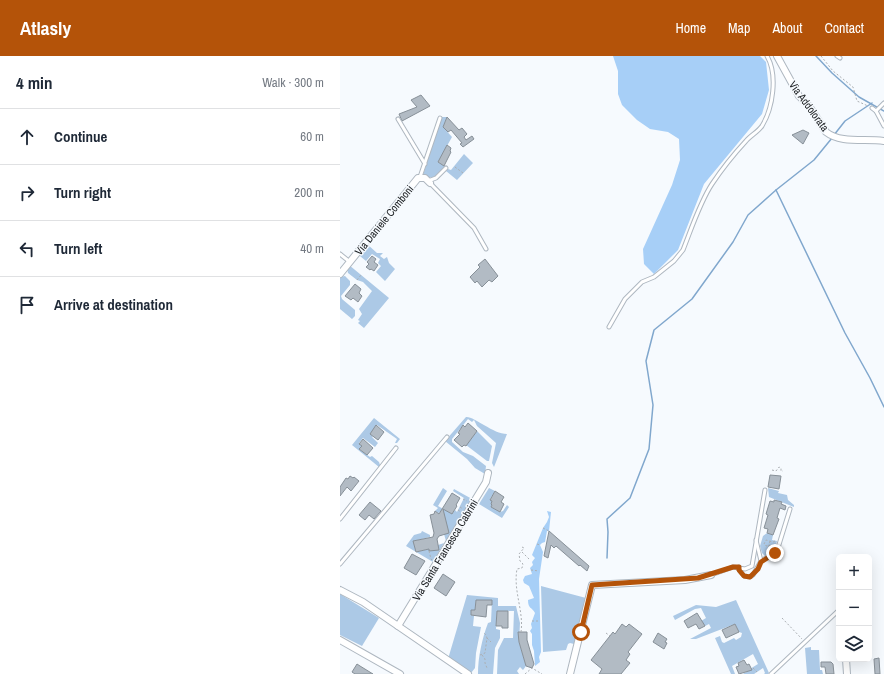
<!DOCTYPE html>
<meta charset="utf-8">
<style>
body{margin:0;font-family:"Archivo Narrow",sans-serif;background:#f6f6f7;color:#1f2937}
.controls{position:absolute;right:12px;bottom:12px;display:grid;overflow:hidden;border-radius:6px;box-shadow:0 4px 16px #0002}
.controls button{width:36px;height:36px;display:grid;place-items:center;padding:0;border:0;border-bottom:1px solid #e0e1e3;background:#fff;color:#1f2937;font:20px sans-serif}
.stop{position:absolute;width:12px;height:12px;margin:-9px;border:3px solid #b45309;border-radius:50%;background:#fff}
.stop.end{background:#b45309;border-color:#fff;box-shadow:0 1px 4px #0008}
.list{margin:0;padding:0;list-style:none}
h2{display:flex;justify-content:space-between;align-items:center;height:52px;margin:0;padding:0 16px;font-size:17px}
h2 small{font-size:13px;font-weight:400;color:#747a83}
.list li{display:grid;grid-template-columns:26px 1fr auto;gap:12px;align-items:center;box-sizing:border-box;height:56px;padding:0 16px;border-top:1px solid #e0e1e3}
.list b{display:block;font-size:15px;white-space:nowrap}
.list em{font-size:13px;font-style:normal;color:#747a83}
.icon{flex:none;width:22px;height:22px;fill:none;stroke:currentColor;stroke-width:2;stroke-linecap:round;stroke-linejoin:round}
.map{position:relative;flex:none;width:544px;height:618px;overflow:hidden}
header{display:flex;align-items:center;gap:24px;box-sizing:border-box;height:56px;padding:0 20px;background:#b45309;color:#fff}
header strong{font-size:19px}
nav{display:flex;gap:22px;margin-inline-start:auto;font-size:14px}
main{display:flex}
aside{flex:1;background:#fff}
.map>svg:first-child{display:block}
</style>
<header>
<strong>Atlasly</strong>
<nav><a>Home</a><a>Map</a><a>About</a><a>Contact</a></nav>
</header>
<main>
<aside>
<h2>4 min<small>Walk · 300 m</small></h2>
<ul class="list">
<li><svg class="icon" aria-label="ahead" viewBox="0 0 24 24"><path d="M12 20V5M6 11l6-6 6 6"/></svg><div><b>Continue</b></div><em>60 m</em></li>
<li><svg class="icon" aria-label="right" viewBox="0 0 24 24"><path d="M7 20v-9h11M14 6l5 5-5 5"/></svg><div><b>Turn right</b></div><em>200 m</em></li>
<li><svg class="icon" aria-label="left" viewBox="0 0 24 24"><path d="M17 20v-9H6M10 6l-5 5 5 5"/></svg><div><b>Turn left</b></div><em>40 m</em></li>
<li><svg class="icon" aria-label="arrive" viewBox="0 0 24 24"><path d="M6 21V4h12l-3 4 3 4H6"/></svg><div><b>Arrive at destination</b></div></li>
</ul>
</aside>
<div class="map">
<svg width="544" height="618" viewBox="0 0 544 618">
<rect width="100%" height="100%" fill="#f6fafe"/>
<g fill="#acc9e6">
<polygon points="102,61 107,61 103,71 112,81 98,106 105,110 95,120 92,122 83,119"/>
<polygon points="124,98 133,107 117,124 106,115 108,113 111,114"/>
<polygon points="27,188 37,197 43,197 40,200 44,203 47,201 49,207 55,213 45,225 36,216 41,210 38,207 40,203 32,198 26,205 20,200 25,194 23,192"/>
<polygon points="9,209 49,242 24,272 18,267 20,265 18,264 22,258 19,253 32,235 23,226 17,224 8,217 7,212"/>
<polygon points="5,220 10,225 10,229 1,240 2,243 15,254 15,260 12,263 0,253 0,221"/>
<path d="M126,361C134,360 153,378 167,378L154,411L152,407L156,387L137,370L134,364L132,366L128,363L112,383V386L123,396L133,400L146,410L145,418L135,412L127,403L105,385Z"/>
<polygon points="34,362 60,383 57,387 55,387 57,383 37,369 30,378 33,380 32,381 38,387 35,391 23,382 19,387 22,390 19,393 30,401 32,400 39,406 40,409 39,411 12,389"/>
<polygon points="137,375 152,390 149,405 147,405 126,389"/>
<polygon points="103,432 107,435 98,450 112,458 115,454 117,456 124,442 113,435 114,433 132,443 106,485 104,478 109,477 105,462 102,456 98,457 95,455 98,452 93,449"/>
<polygon points="149,432 155,435 150,443 152,445 151,448 152,449 151,451 160,456 163,455 167,449 169,451 162,462 139,448"/>
<polygon points="428,432 439,435 438,437 447,439 448,444 454,449 454,451 429,441"/>
<polygon points="82,475 90,479 90,481 74,485 76,496 89,493 89,495 98,494 98,489 104,487 93,506 66,490 74,479 81,477"/>
<polygon points="427,477 433,479 432,484 437,485 434,496 425,500 422,497 420,490 423,480"/>
<polygon points="201,530 246,542 234,588 230,587 228,588 226,594 203,596"/>
<polygon points="0,538 39,562 22,590 0,579"/>
<path d="M127,539L158,542V550H176L180,567L179,586L186,610L183,614L180,611L177,615L179,618H157L158,594L164,582H173L174,555H157L156,573L160,574V582L155,592L153,618H138C138,601 142,583 148,567L151,566L152,544H136L135,554H131V559L134,560L133,570L141,571L136,597L135,612L131,617L127,616L108,603Z"/>
<path d="M396,544L429,617L428,618H424L425,617L423,612L414,618H403C406,616 414,610 418,608L413,598L392,610L395,618H391L375,582L380,580L382,586L384,587L394,582L396,584L401,581L402,577L399,576L395,568L356,583H350L371,572L369,568L365,570L361,565L366,562L361,552L355,553L335,564L333,560L356,549L376,551Z"/>
<polygon points="471,591 471,594 479,594 480,614 482,614 483,618 467,618 465,592"/>
</g>
<g fill="#a7cff7">
<polygon points="273,0 420,0 426,6 429,34 422,58 364,128 338,194 314,218 304,208 303,193 332,129 340,104 339,83 328,76 310,73 297,64 282,49 278,38 278,15"/>
<path d="M207,455L211,456L209,475H207L205,486L202,487L200,489L203,496L199,523L201,596L199,601L200,606L195,610L194,595L192,589V578L190,575L192,572L191,568L195,557C192,551 188,553 188,544L194,542L189,530L184,527L183,524L185,520L192,518L190,512L193,509L192,506L195,502L192,499L203,472L207,466L209,461Z"/>
</g>
<g fill="none" stroke-linecap="round" stroke-linejoin="round">
<g stroke="#80a7cd" stroke-width="1.5">
<polyline points="476,0 492,17 519,41 544,55"/>
<polyline points="494,79 505,65 532,47"/>
<polyline points="436,134 505,277 530,322 544,351"/>
<polyline points="267,502 268,476 267,463 290,442 309,393 313,349 306,305 314,274 352,243 393,186 408,159 436,134 474,104 492,82"/>
</g>
</g>
<g fill="#b2bbc4" stroke="#879098">
<polygon points="81,39 90,50 62,65 59,58 77,51 71,44"/>
<polygon points="107,61 119,74 122,72 127,78 124,81 126,84 132,80 134,83 123,91 120,88 122,87 111,74 108,76 103,71"/>
<polygon points="463,74 469,77 463,88 452,79"/>
<polygon points="107,89 111,92 110,95 111,96 104,110 98,106"/>
<polygon points="32,200 36,203 34,206 38,209 34,215 31,213 30,214 26,211 29,208 27,206"/>
<polygon points="145,203 158,220 152,226 149,224 142,231 137,225 135,227 130,221 140,211 138,209"/>
<polygon points="15,228 21,233 19,237 22,240 18,246 13,242 11,244 5,240"/>
<polygon points="128,367 137,375 126,390 124,389 122,391 114,384 120,378 118,377 123,369 125,371"/>
<polygon points="36,369 44,376 38,384 30,378"/>
<polygon points="23,383 33,392 27,399 19,393 22,390 19,388"/>
<polygon points="430,419 441,420 439,433 428,431"/>
<polygon points="10,420 13,422 14,421 19,425 11,435 7,431 0,440 0,431 6,422 8,423"/>
<polygon points="155,435 164,441 161,446 164,448 160,456 151,451 152,449 151,448 152,445 150,444"/>
<polygon points="112,437 120,442 116,449 117,450 112,458 103,453 109,477 99,480 97,483 99,494 89,495 89,493 76,496 73,485 93,481 94,477 90,459 94,458 95,455 99,458"/>
<polygon points="434,444 442,446 441,448 446,450 445,454 440,452 437,462 439,463 433,479 427,477 428,473 424,472 428,459 426,458 430,445 434,446"/>
<polygon points="30,446 41,455 34,463 29,459 25,464 19,459"/>
<polygon points="209,475 249,510 247,515 240,509 239,510 216,490 214,492 211,489 208,502 204,500"/>
<polygon points="72,498 85,505 76,519 64,512"/>
<polygon points="103,518 115,526 106,540 94,532"/>
<polygon points="136,544 152,544 152,549 147,549 146,561 131,559 131,554 135,554"/>
<polygon points="157,555 168,555 168,572 162,572 162,570 156,570"/>
<polygon points="357,557 365,570 359,573 356,568 348,572 344,565"/>
<polygon points="282,568 286,571 289,568 302,578 288,596 290,598 286,604 290,607 281,618 259,618 262,613 251,604 273,576 275,578"/>
<polygon points="395,568 399,576 386,582 382,574"/>
<polygon points="178,576 187,576 187,584 194,608 192,612 186,610 179,586"/>
<polygon points="318,577 327,583 325,586 327,587 324,593 313,586"/>
<polygon points="539,602 540,618 535,618 534,603"/>
<polygon points="404,604 407,609 409,608 412,614 399,618 396,611 399,610 398,607"/>
<polygon points="481,606 491,606 493,608 494,618 486,618 485,611 481,611"/>
<polygon points="17,608 20,610 33,618 15,618 12,616"/>
</g>
<g fill="none" stroke-linecap="round" stroke-linejoin="round">
<g stroke="#aeb7c0" stroke-width="5">
<g id="lane">
<polyline points="497,0 500,2"/>
<polyline points="532,52 536,55 544,70"/>
<polyline points="536,55 544,47"/>
<polyline points="58,63 85,108"/>
<polyline points="80,121 100,62"/>
<polyline points="88,125 96,122 106,112"/>
<polyline points="90,127 134,172 146,193"/>
<polyline points="0,198 10,206"/>
<path d="M269,271L285,243L302,226L314,221L334,205L343,194C351,174 360,146 372,128C382,113 394,98 406,85C411,79 418,76 422,70C433,52 438,19 427,0"/>
<polyline points="0,463 56,392"/>
<polyline points="416,484 421,505"/>
<polyline points="0,508 107,381"/>
<polyline points="399,511 399,514 404,520 410,521 413,519 421,505 437,495 450,453"/>
<polyline points="371,519 393,511 405,513 412,510 425,434"/>
<polyline points="431,618 499,554"/>
</g>
</g>
<g stroke="#aeb7c0" stroke-width="8">
<g id="street">
<path d="M437,0L459,40L469,50L486,76C501,88 526,82 544,85"/>
<polyline points="0,218 78,122 85,122 90,127"/>
<polyline points="0,534 23,546 128,618"/>
<polyline points="58,570 146,426 148,417"/>
<polyline points="0,584 60,618"/>
<polyline points="506,603 507,618"/>
<polyline points="230,618 252,529 345,524 371,519"/>
</g>
</g>
<g stroke="#abafb3" stroke-width="1" stroke-dasharray="2 2" stroke-linecap="butt">
<polyline points="481,0 493,15 513,31 517,45 528,50"/>
<polyline points="115,111 123,117"/>
<polyline points="17,224 21,219"/>
<polyline points="432,414 436,415 439,411 441,412 441,415 443,415"/>
<polyline points="123,443 127,445"/>
<polyline points="120,451 123,453"/>
<polyline points="118,454 121,456"/>
<polyline points="203,472 209,475"/>
<polyline points="430,485 429,489 433,491"/>
<polyline points="197,488 200,489"/>
<polyline points="89,495 91,503 92,504"/>
<polyline points="428,495 429,489 426,490 424,488 426,484 433,486 435,485"/>
<polyline points="182,496 189,503"/>
<polyline points="191,514 199,515"/>
<polyline points="442,562 462,583"/>
<polyline points="192,565 200,565"/>
<path d="M181,576C184,555 173,535 177,513L182,512L183,508L180,505L179,498L184,492L182,491"/>
<polyline points="266,577 270,580"/>
<polyline points="147,582 151,586"/>
<polyline points="140,599 145,597 147,582 146,579 144,577"/>
<polyline points="142,599 145,603 145,607 147,612"/>
<polyline points="413,612 417,616"/>
<polyline points="185,618 192,612 202,618"/>
</g>
<use href="#lane" stroke="#fff" stroke-width="3"/>
<use href="#street" stroke="#fff" stroke-width="6"/>
</g>
<g fill="none" stroke-linecap="round" stroke-linejoin="round">
<polyline stroke="#b45309" stroke-width="5" points="241,576 252,529 358,522 393,511 399,511 399,514 404,520 410,521 418,513 421,506 435,497"/>
</g>
<g text-anchor="middle" dominant-baseline="central" stroke-width="3" stroke-linejoin="round" paint-order="stroke">
<g font-size="11" fill="#1a1d20" stroke="#f6fafe">
<text transform="translate(469 50) rotate(54)">Via Addolorata</text>
<text transform="translate(44 164) rotate(-51)">Via Daniele Comboni</text>
<text transform="translate(105 494) rotate(-59)">Via Santa Francesca Cabrini</text>
</g>
</g>
</svg>
<div class="controls">
<button>+</button>
<button>−</button>
<button><svg class="icon" aria-label="layers" viewBox="0 0 24 24"><path d="M12 4l9 5-9 5-9-5zM3 14l9 5 9-5"/></svg></button>
</div>
<div class="stop" style="left:241px;top:576px"></div>
<div class="stop end" style="left:435px;top:497px"></div>
</div>
</main>
